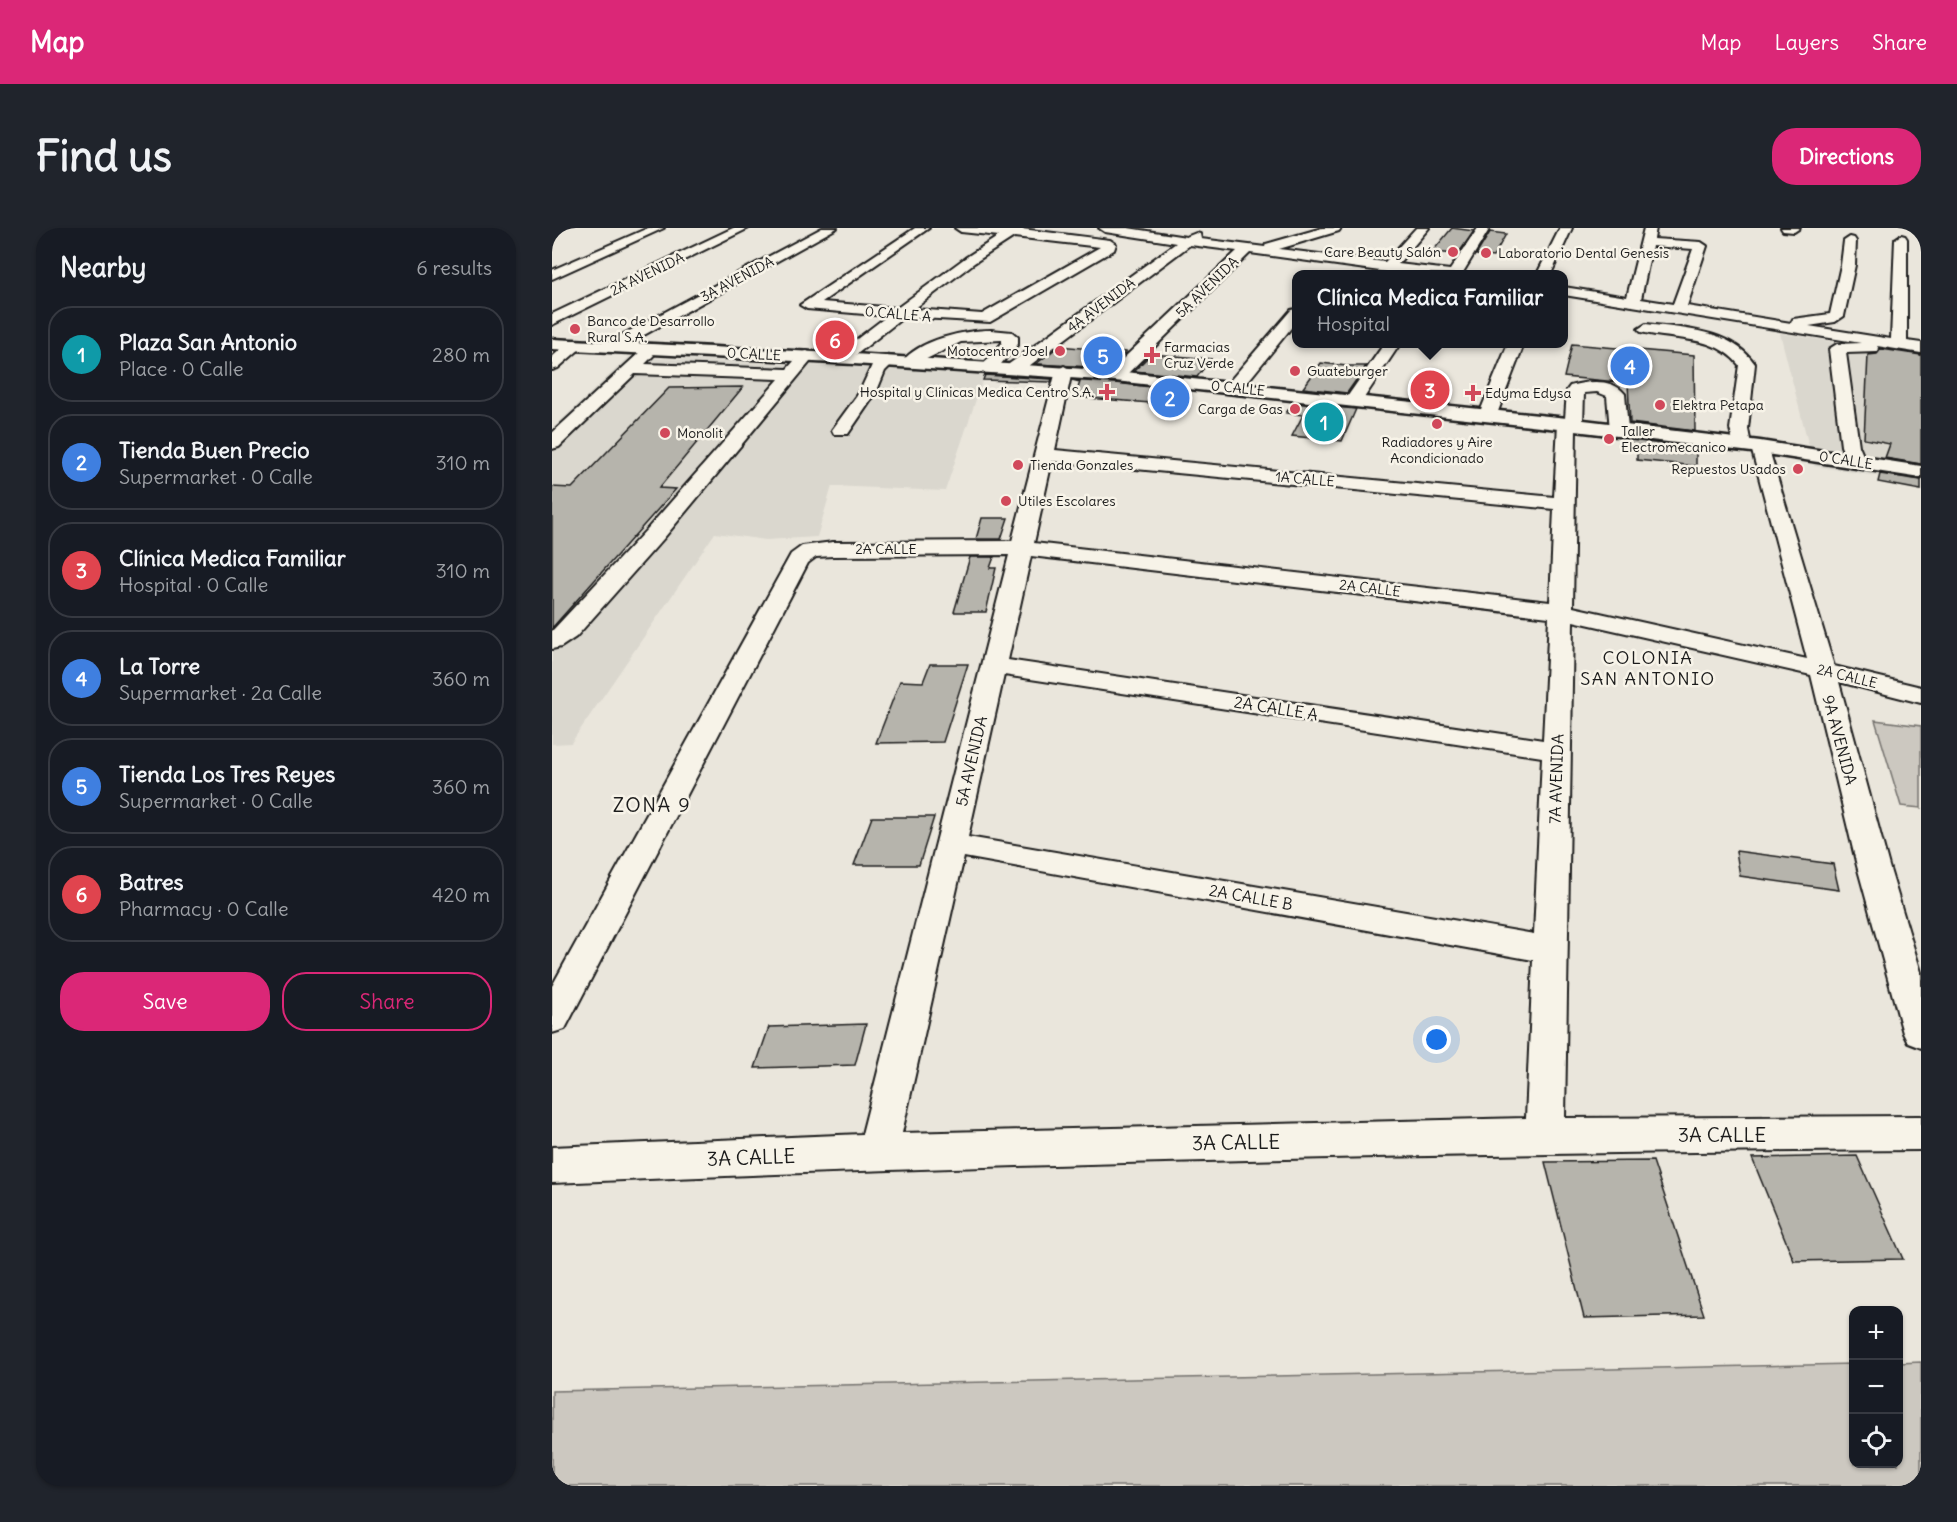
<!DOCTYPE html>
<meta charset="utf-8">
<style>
body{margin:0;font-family:Delius,sans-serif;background:#20242c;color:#f1f3f6}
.controls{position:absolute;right:18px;bottom:18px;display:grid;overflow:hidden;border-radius:12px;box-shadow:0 2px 4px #0004}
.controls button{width:54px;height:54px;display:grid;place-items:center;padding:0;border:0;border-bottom:2px solid #363941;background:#171b24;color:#f1f3f6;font:30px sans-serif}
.you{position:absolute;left:885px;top:812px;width:21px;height:21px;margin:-15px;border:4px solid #fff;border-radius:50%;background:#1a73e8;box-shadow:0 0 0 9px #1a73e833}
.badge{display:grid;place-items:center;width:39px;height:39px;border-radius:50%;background:#db2777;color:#fff;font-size:20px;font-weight:700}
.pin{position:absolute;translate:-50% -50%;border:3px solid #fff;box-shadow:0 2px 6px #0006}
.popup{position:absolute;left:740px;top:42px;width:276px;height:78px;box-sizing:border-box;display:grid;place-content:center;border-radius:12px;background:#171b24;filter:drop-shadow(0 2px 4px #0005);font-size:20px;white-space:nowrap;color:#9ea1a6}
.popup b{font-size:22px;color:#f1f3f6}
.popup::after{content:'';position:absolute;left:50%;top:100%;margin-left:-12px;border:12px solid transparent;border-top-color:#171b24}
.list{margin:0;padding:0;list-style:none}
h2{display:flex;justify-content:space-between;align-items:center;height:78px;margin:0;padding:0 24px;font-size:26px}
h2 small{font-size:20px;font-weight:400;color:#9ea1a6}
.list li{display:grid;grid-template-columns:39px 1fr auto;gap:18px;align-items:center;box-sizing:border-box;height:96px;margin:0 12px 12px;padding:0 12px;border:2px solid #363941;border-radius:24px}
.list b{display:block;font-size:22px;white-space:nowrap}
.list p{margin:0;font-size:20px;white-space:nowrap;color:#9ea1a6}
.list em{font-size:20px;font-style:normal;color:#9ea1a6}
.actions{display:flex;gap:12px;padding:18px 24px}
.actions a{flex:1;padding:14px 0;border:2px solid #db2777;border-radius:24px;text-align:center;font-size:21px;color:#db2777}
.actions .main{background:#db2777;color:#fff}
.icon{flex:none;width:33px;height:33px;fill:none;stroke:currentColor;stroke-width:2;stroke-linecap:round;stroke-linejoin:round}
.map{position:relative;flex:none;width:1369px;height:1258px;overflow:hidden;border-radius:24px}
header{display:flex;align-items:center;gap:36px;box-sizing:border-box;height:84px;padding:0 30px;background:#db2777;color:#fff}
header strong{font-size:28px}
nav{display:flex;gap:33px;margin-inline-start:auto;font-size:21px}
.intro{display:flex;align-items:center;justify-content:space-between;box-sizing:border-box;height:144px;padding:0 36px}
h1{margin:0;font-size:42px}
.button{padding:15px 27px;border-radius:24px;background:#db2777;color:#fff;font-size:21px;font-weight:700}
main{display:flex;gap:36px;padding:0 36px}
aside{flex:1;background:#171b24;border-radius:24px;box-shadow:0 2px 4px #0004}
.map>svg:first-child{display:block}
</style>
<header>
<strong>Map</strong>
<nav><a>Map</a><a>Layers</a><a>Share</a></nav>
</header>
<div class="intro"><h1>Find us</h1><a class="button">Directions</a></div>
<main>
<aside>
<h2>Nearby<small>6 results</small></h2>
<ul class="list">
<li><span class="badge" style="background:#0f9aa8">1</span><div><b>Plaza San Antonio</b><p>Place · 0 Calle</p></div><em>280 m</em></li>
<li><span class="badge" style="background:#3f7fe0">2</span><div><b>Tienda Buen Precio</b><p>Supermarket · 0 Calle</p></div><em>310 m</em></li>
<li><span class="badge" style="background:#e0444e">3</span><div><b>Clínica Medica Familiar</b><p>Hospital · 0 Calle</p></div><em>310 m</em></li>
<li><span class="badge" style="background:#3f7fe0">4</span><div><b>La Torre</b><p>Supermarket · 2a Calle</p></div><em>360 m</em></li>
<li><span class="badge" style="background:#3f7fe0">5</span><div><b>Tienda Los Tres Reyes</b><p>Supermarket · 0 Calle</p></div><em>360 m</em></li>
<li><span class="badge" style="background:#e0444e">6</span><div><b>Batres</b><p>Pharmacy · 0 Calle</p></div><em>420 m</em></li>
</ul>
<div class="actions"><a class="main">Save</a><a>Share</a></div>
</aside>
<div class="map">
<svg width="1369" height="1258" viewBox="0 0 1369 1258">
<rect width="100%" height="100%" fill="#eae6dc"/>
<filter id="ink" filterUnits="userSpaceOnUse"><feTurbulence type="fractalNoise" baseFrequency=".0167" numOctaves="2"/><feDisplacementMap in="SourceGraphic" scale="12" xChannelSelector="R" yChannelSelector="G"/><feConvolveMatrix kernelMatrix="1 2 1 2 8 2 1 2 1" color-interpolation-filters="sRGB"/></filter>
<g filter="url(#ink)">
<g fill="#dad7ce">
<polygon points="1228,105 1369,128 1369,255 1262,238"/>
<polygon points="77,129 433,145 393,263 280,258 265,309 214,312 163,305 19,515 0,516 0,201"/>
</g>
<g fill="#ccc8c0" stroke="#74726e" stroke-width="1.5">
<polygon points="1323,492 1369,498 1369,580 1349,578"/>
<polygon points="1369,1134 1369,1258 0,1258 0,1163 1301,1136 1302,1236 1346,1236 1347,1135"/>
</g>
<g fill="#b6b4ac" stroke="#1c1c1c" stroke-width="1.5">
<polygon points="900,0 922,3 906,26 880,24"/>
<polygon points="938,4 954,6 941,29 924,27"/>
<polygon points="1020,116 1142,127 1143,203 1078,195 1076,155 1012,149"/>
<polygon points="507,118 574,124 558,140 484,136"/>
<polygon points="1329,121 1369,127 1369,236 1333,230 1338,216 1312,211 1316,127 1325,126"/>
<polygon points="599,126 659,131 645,149 582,143"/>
<polygon points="769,135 795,138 814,138 795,165 751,160"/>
<polygon points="433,147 500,151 499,154 431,152"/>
<polygon points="520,152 563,155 635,163 624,177 523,169 528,154"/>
<polygon points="191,159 107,260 124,261 0,400 0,259 20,260 117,160"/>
<polygon points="741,175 804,181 790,213 740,208 751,187 734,185"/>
<polygon points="1070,211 1144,220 1144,238 1085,232 1085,218 1070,216"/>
<polygon points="1328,246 1369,252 1369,262 1326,254"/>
<polygon points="430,290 456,290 449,311 424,311"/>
<polygon points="418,329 442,329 438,340 444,340 434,384 402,384"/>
<polygon points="378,436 416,436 391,514 324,515 348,453 371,454"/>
<polygon points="320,589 382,589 367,637 302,637"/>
<polygon points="1184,623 1281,636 1287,662 1188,648"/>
<polygon points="314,796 303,837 203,840 217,799"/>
<polygon points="1305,928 1351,1031 1242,1033 1200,930"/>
<polygon points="1101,933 1152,1087 1032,1090 993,934"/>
</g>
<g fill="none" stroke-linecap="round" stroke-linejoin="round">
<g stroke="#1c1c1c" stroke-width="4">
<g id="minor">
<polygon points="96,0 112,0 0,51 0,42"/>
<polygon points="181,0 197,0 0,97 0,86"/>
<polygon points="270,0 285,0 65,122 53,122 51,119 53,116"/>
<path d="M363,0H377L270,74L345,80L413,30L447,8L409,4L403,0H462L558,12L564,16L562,22L438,94L352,89L296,133H284L282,130L284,127L335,88L255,81L248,77ZM462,9L548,19L430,86L362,81L422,35Z"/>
<polygon points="547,0 576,0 634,9 644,5 648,6 649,11 713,19 714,16 770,0 789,0 787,3 727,21 833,34 864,0 877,0 846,36 898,42 926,0 938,0 910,46 835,44 698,25 569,152 557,152 555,148 557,144 685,23 638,17 469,144 457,144 455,140 457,136 624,15 553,4"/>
<polygon points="1008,0 1020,0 999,46 985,46"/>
<path d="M1092,0H1104L1102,11L1149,14L1155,18L1135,78L1239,95L1241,91L1278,86L1289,37L1292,13L1298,9L1302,10L1304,13L1303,37L1292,88L1283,94L1257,98L1339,111L1343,11L1349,7L1353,8L1355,11V113L1369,115V125L1325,118L1327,121L1325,124L1294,125L1307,218L1314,234L1311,238H1297L1289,218L1277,121L1285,116L1309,115L1012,67V59L1075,69ZM1100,18L1141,21L1121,76L1089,71Z"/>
<polygon points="1229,0 1248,0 1242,4 1231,3"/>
<polygon points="744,81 744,94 688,163 676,163 673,159 676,155 739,82"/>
<path d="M1094,96C1133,101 1179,101 1203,136L1196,201L1199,217L1197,221H1183L1178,201L1187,137C1162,106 1123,113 1089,104L1086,101Z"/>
<path d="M439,102L460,104L466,109V116L443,143H431L429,139L450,115V112L409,114L358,139L350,134C367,112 412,102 439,102Z"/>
<polygon points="23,112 31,117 29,120 6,140 0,142 0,129 17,114"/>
<polygon points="832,116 848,116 808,176 796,176 793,172"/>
<polygon points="956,116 972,116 945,186 942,190 930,190 927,186"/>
<polygon points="94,122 102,127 93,136 235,141 249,125 255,123 263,128 112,310 24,409 9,419 0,421 0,403 96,300 227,151 83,146 7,219 0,221 0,205 88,124"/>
<polygon points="335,128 343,133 333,143 324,165 296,206 282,206 280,202 307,165 320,137 329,130"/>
<path d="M512,138L520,143L503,222L1002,269L1006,196L1013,191L1015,162L1018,158C1035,153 1061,150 1073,166L1076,202L1074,206H1060L1058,202L1055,168L1045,164L1032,165L1031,196L1024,201L1021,379L1255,431L1199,219L1201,215H1215L1282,438L1369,459V475L1287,454L1337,638L1369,744V820L1356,815L1351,805L1305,638L1259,447L1021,393L1013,890L1369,888V922C912,925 456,935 0,955V919L310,906L457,327L281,328L264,329L256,335L13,801L0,805V758L239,326L250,318L281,314L460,313L504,143ZM500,233L1002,281L998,374L482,315ZM479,328L997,389L991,512L456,432ZM452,447L990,529L982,706L416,609ZM412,629L981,732L974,890L350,905Z"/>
</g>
</g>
<g stroke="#1c1c1c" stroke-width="5">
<polygon id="major" points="0,111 302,126 563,143 1015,190 1208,213 1369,238 1369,250 1208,225 1015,202 563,153 302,136 0,121"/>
</g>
<use href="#minor" fill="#f7f3e8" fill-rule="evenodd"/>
<use href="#major" fill="#f7f3e8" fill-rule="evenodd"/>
</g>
</g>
<g fill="#d1495b" stroke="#f7f3e8" stroke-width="2">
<circle cx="901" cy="24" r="6"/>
<circle cx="934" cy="25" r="6"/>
<circle cx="23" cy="101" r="6"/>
<circle cx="508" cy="123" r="6"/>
<path d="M597 118h6v6h6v6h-6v6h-6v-6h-6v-6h6z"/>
<circle cx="743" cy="143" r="6"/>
<path d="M552 155h6v6h6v6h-6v6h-6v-6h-6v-6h6z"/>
<path d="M918 156h6v6h6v6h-6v6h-6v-6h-6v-6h6z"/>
<circle cx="1108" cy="177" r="6"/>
<circle cx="743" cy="181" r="6"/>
<circle cx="885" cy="196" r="6"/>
<circle cx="113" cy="205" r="6"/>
<circle cx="1057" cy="211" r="6"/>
<circle cx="466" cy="237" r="6"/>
<circle cx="1246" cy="241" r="6"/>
<circle cx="454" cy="273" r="6"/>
</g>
<g text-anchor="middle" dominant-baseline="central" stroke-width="5" stroke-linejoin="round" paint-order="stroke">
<g font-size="14" fill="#1c1c1c" stroke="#f7f3e8" text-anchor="start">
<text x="889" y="24" text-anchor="end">Care Beauty Salón</text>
<text x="946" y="25">Laboratorio Dental Genesis</text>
<text x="35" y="93">Banco de Desarrollo<tspan x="35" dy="16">Rural S.A.</tspan></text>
<text x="612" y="119">Farmacias<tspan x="612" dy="16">Cruz Verde</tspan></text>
<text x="496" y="123" text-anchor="end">Motocentro Joel</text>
<text x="755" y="143">Guateburger</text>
<text x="542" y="164" text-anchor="end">Hospital y Clínicas Medica Centro S.A.</text>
<text x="933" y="165">Edyma Edysa</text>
<text x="1120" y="177">Elektra Petapa</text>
<text x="731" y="181" text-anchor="end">Carga de Gas</text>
<text x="1069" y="203">Taller<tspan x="1069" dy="16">Electromecanico</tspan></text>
<text x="125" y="205">Monolit</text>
<text x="885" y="214" text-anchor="middle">Radiadores y Aire<tspan x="885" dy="16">Acondicionado</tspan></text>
<text x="478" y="237">Tienda Gonzales</text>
<text x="1234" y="241" text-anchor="end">Repuestos Usados</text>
<text x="466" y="273">Utiles Escolares</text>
</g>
<g font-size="14" fill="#1c1c1c" stroke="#f7f3e8">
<text transform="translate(95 46) rotate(-26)">2A AVENIDA</text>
<text transform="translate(185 51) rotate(-28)">3A AVENIDA</text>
<text transform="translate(655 59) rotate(-44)">5A AVENIDA</text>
<text transform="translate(549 77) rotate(-37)">4A AVENIDA</text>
<text transform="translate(346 86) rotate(5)">0 CALLE A</text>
<text transform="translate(202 126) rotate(3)">0 CALLE</text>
<text transform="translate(686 160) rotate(6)">0 CALLE</text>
<text transform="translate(1294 232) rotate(9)">0 CALLE</text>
<text transform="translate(753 251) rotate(5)">1A CALLE</text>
<text x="334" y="321">2A CALLE</text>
<text transform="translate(818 360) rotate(7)">2A CALLE</text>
<text transform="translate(1295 448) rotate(14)">2A CALLE</text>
</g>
<g font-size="16" fill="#1c1c1c" stroke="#f7f3e8">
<text transform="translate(724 480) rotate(9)">2A CALLE A</text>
<text transform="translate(1288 512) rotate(75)">9A AVENIDA</text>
<text transform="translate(419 533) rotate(-77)">5A AVENIDA</text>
<text transform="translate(1004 551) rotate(-88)">7A AVENIDA</text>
<text transform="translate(699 669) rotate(10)">2A CALLE B</text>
</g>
<g font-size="18" letter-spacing="1.5" fill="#1c1c1c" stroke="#f7f3e8">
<text x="1096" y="429">COLONIA<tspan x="1096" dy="21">SAN ANTONIO</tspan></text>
</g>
<g font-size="20" letter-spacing="1.5" fill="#1c1c1c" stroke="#f7f3e8">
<text x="100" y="576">ZONA 9</text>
</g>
<g font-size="20" fill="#1c1c1c" stroke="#f7f3e8">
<text x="1170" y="906">3A CALLE</text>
<text transform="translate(684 914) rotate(-1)">3A CALLE</text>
<text transform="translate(199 929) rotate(-2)">3A CALLE</text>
</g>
</g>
</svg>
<div class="controls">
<button>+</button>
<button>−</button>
<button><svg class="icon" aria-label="locate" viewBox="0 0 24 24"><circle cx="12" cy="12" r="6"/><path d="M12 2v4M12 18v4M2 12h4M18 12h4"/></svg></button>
</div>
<div class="you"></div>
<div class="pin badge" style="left:772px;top:194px;background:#0f9aa8">1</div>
<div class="pin badge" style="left:618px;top:170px;background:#3f7fe0">2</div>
<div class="pin badge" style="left:878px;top:162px;background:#e0444e">3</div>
<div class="popup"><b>Clínica Medica Familiar</b>Hospital</div>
<div class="pin badge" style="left:1078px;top:138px;background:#3f7fe0">4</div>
<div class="pin badge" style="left:551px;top:128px;background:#3f7fe0">5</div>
<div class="pin badge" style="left:283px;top:112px;background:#e0444e">6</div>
</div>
</main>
